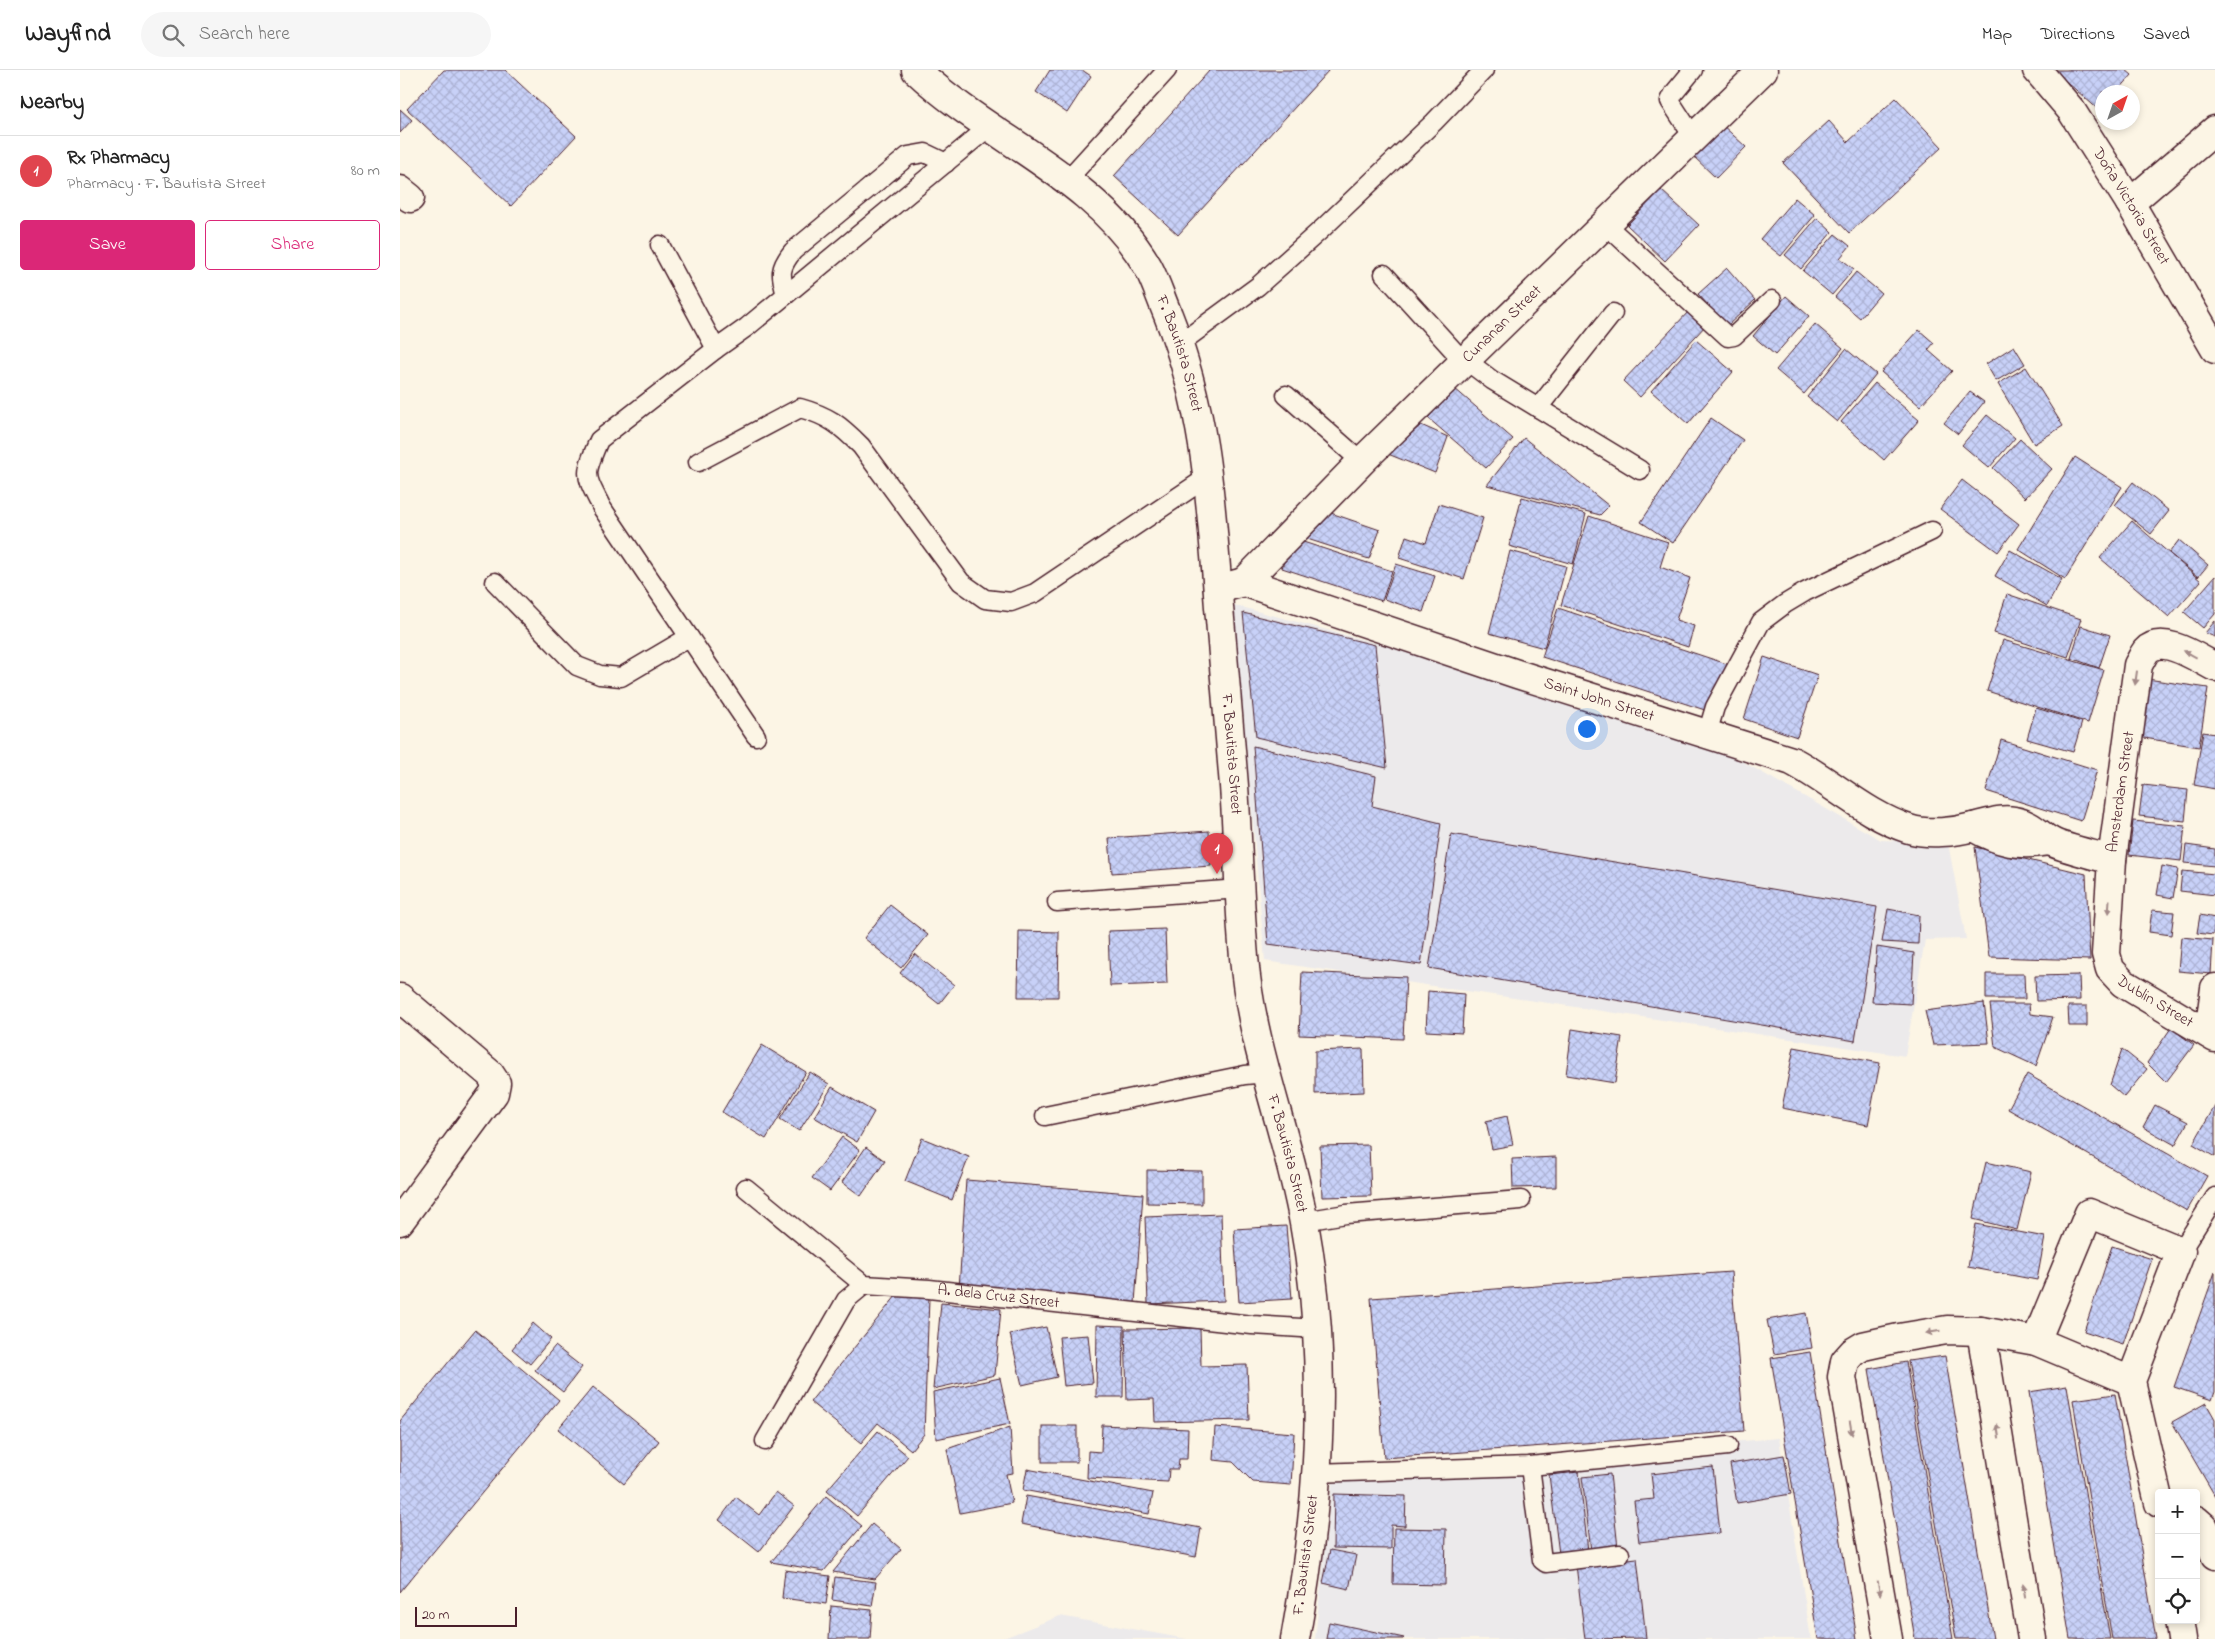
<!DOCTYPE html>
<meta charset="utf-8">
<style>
body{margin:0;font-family:"Indie Flower",sans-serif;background:#f6f6f6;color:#222}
.controls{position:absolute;right:15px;bottom:15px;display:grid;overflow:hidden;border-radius:5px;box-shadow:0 2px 8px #0003}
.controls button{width:45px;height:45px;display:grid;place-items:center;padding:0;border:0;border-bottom:1px solid #e0e0e0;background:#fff;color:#222;font:25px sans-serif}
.compass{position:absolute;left:1695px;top:15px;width:45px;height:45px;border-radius:50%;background:#fff;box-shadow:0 2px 8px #0003;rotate:40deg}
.scale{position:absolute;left:15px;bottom:12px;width:102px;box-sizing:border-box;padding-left:5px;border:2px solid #4a1f2b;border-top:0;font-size:14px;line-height:18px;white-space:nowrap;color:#4a1f2b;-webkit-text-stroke:4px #fcf5e5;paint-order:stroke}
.you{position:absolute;left:1186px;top:658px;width:18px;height:18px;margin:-12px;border:4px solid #fff;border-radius:50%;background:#1a73e8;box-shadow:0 0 0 8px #1a73e833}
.badge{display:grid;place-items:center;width:32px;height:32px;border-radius:50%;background:#db2777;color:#fff;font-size:16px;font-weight:700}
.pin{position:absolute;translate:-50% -41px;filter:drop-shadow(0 1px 2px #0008)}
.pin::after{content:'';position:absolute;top:26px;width:18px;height:15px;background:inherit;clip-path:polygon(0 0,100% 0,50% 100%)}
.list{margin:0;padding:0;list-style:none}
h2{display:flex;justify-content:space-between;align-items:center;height:65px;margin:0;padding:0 20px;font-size:21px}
h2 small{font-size:16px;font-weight:400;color:#767676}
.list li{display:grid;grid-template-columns:32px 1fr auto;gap:15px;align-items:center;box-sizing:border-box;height:70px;padding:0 20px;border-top:1px solid #e0e0e0}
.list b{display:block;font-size:19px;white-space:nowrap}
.list p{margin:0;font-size:16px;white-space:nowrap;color:#767676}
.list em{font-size:16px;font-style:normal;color:#767676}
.actions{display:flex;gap:10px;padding:15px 20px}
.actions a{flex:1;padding:11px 0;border:1px solid #db2777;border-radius:5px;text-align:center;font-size:18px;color:#db2777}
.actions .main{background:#db2777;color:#fff}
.icon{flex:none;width:28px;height:28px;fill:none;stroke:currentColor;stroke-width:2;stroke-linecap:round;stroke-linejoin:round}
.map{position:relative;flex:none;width:1815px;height:1569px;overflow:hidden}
header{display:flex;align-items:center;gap:30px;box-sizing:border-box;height:70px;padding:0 25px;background:#fff;border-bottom:1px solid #e0e0e0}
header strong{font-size:24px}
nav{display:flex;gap:28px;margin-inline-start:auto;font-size:18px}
.search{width:350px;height:45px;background:#f6f6f6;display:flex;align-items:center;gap:12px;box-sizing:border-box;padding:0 18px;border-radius:28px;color:#767676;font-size:19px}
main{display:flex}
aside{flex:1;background:#fff}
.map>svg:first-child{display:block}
</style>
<header>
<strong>Wayfind</strong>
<div class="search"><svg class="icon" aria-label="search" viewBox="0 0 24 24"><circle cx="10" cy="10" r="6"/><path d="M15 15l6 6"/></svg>Search here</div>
<nav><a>Map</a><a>Directions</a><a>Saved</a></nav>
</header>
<main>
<aside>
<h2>Nearby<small></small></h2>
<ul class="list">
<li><span class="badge" style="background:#e0444e">1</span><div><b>Rx Pharmacy</b><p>Pharmacy · F. Bautista Street</p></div><em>80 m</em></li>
</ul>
<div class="actions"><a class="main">Save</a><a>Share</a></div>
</aside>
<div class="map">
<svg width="1815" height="1569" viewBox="0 0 1815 1569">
<defs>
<pattern id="building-cross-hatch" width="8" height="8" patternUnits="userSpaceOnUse" patternTransform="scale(1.25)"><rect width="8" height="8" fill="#c8d1f8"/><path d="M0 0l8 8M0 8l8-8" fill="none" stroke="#adb3d5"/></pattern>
</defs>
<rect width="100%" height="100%" fill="#fcf5e5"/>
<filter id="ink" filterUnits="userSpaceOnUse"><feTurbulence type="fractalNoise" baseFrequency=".02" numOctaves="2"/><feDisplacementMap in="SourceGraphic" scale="10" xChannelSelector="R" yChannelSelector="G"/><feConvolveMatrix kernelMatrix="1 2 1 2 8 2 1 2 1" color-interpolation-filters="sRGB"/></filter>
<g filter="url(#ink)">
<g fill="#eceaeb">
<polygon points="834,535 1097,606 1331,685 1481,770 1548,773 1566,869 1525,870 1505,986 865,891"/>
<polygon points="1379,1368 1411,1569 915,1569 933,1405"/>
<polygon points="660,1546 787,1569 601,1569"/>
</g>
<g fill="url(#building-cross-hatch)" stroke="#4a1f2b">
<polygon points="44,0 105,0 176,66 111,136 7,39"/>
<polygon points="650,0 682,0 691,6 667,43 636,22"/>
<polygon points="810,0 929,0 778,165 714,106"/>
<polygon points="1653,0 1726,0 1732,5 1717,22 1702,22 1702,39 1700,41"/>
<polygon points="1496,28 1542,77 1449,163 1383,93 1429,51 1448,72"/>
<polygon points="0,39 12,50 0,63"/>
<polygon points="1320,53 1346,77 1316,108 1291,84"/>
<polygon points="1261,120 1299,155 1265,191 1227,155"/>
<polygon points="1395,128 1415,145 1381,186 1360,169"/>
<polygon points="1417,148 1432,162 1401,199 1385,185"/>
<polygon points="1435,164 1450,176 1440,188 1454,199 1432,225 1403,201"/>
<polygon points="1327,198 1355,230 1327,256 1298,224"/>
<polygon points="1456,202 1481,223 1460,248 1435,227"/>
<polygon points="1386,226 1409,246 1375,285 1353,266"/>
<polygon points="1290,240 1306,255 1240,327 1223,311"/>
<polygon points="1415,254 1443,278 1404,324 1376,300"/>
<polygon points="1519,260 1534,273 1528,280 1552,301 1520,336 1481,302"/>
<polygon points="1296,270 1333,302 1288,354 1251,321"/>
<polygon points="1614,276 1625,294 1596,311 1586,294"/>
<polygon points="1446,279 1476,304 1437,352 1407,327"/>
<polygon points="1626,297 1663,356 1634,374 1598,314"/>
<polygon points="1475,313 1519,350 1484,390 1441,352"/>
<polygon points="1054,318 1113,369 1086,398 1028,348"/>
<polygon points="1570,322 1584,332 1558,364 1544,353"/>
<polygon points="1587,345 1615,368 1589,398 1562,375"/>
<polygon points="1311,348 1343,370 1273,473 1241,452"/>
<polygon points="1021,355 1048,367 1035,403 988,384"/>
<polygon points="1124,368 1209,436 1200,445 1087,415"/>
<polygon points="1620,369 1652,399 1625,428 1593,398"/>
<polygon points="1675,387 1722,417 1665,509 1618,479"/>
<polygon points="1562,410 1619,454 1598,482 1540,439"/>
<polygon points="1733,412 1769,441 1751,464 1715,435"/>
<polygon points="1122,427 1186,444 1173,494 1109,476"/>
<polygon points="1039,434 1083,448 1064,509 999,488 1006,466 1026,473"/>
<polygon points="925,441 980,460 969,489 898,466"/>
<polygon points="1189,446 1268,472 1260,497 1290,508 1276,550 1294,556 1288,577 1161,535"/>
<polygon points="1732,451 1801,511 1769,547 1700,488"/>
<polygon points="891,468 992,501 982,531 882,498"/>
<polygon points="1779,470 1808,495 1798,507 1769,483"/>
<polygon points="1610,480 1662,509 1647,536 1595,506"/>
<polygon points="1110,481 1166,496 1144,578 1089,563"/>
<polygon points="996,494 1035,506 1023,542 984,529"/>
<polygon points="1815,506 1815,544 1803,558 1784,542"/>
<polygon points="1607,524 1681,549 1668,587 1594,563"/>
<polygon points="1158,538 1327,594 1311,642 1142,587"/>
<polygon points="843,543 975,575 987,698 856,667"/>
<polygon points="1815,551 1815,567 1805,563"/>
<polygon points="1681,556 1710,565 1699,598 1671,588"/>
<polygon points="1603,570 1704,600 1688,653 1587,621"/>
<polygon points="1364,587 1418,605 1397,667 1344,649"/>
<polygon points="1747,609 1808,618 1799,677 1738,667"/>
<polygon points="1636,638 1682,652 1673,682 1627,669"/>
<polygon points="1803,662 1815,664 1815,719 1794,715"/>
<polygon points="1601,670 1697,700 1681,751 1586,721"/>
<polygon points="853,676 976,706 972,736 1041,753 1021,895 868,874"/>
<polygon points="1743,715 1788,720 1785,751 1739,746"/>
<polygon points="1733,751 1785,756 1781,791 1729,785"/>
<polygon points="809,761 811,796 712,803 709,768"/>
<polygon points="1051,764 1477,837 1455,971 1029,898"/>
<polygon points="1786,775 1815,779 1815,796 1784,793"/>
<polygon points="1575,777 1686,804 1690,890 1589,887"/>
<polygon points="1762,796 1778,799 1773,828 1757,825"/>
<polygon points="1782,801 1815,804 1815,825 1780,821"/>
<polygon points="490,835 528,865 501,898 464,868"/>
<polygon points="1488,839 1519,845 1518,874 1482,872"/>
<polygon points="1752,840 1774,842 1771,865 1749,862"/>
<polygon points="1800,845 1815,848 1813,865 1797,863"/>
<polygon points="765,859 767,914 710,916 708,861"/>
<polygon points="619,861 659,862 658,927 618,927"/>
<polygon points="1781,867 1813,870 1811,904 1778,901"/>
<polygon points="1477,877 1514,883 1511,934 1472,932"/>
<polygon points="515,884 554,915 539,934 500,903"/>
<polygon points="902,902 1006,907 1003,969 899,965"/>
<polygon points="1586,904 1624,904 1625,929 1586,929"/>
<polygon points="1679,905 1680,930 1636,931 1635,906"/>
<polygon points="1028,921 1064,924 1062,963 1026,961"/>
<polygon points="1584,933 1589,973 1533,975 1525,941"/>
<polygon points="1590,934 1629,934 1630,944 1653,947 1636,996 1595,977"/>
<polygon points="1668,936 1687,936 1687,956 1669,956"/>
<polygon points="1771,958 1794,975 1766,1012 1747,993"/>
<polygon points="1172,959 1222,967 1215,1013 1166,1005"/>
<polygon points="362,975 406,1002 366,1069 322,1042"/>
<polygon points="1394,977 1480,993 1468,1055 1382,1038"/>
<polygon points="963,979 964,1022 915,1024 915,981"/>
<polygon points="1722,979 1747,999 1724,1027 1710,1015"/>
<polygon points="410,1002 429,1014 399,1061 380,1049"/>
<polygon points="1627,1004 1807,1106 1787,1141 1608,1039"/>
<polygon points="432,1017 474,1042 457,1072 414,1047"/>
<polygon points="1755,1035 1788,1052 1775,1075 1743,1057"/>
<polygon points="1815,1036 1815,1087 1793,1074"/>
<polygon points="1107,1046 1113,1075 1092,1079 1086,1051"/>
<polygon points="442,1067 460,1080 430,1121 412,1108"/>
<polygon points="522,1068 569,1087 552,1130 505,1111"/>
<polygon points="969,1075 971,1126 922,1127 920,1076"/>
<polygon points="466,1077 485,1091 461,1126 442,1112"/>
<polygon points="1156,1087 1156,1117 1113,1118 1112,1089"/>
<polygon points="1586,1092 1631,1102 1617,1160 1573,1149"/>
<polygon points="747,1100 802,1101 802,1134 747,1133"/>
<polygon points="566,1110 743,1124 735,1233 559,1219"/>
<polygon points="821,1144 824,1231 748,1234 745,1147"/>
<polygon points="1576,1154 1645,1167 1637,1210 1568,1197"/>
<polygon points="886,1156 892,1229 839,1232 834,1159"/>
<polygon points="1712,1176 1752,1189 1723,1274 1684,1261"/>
<polygon points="1331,1202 1344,1361 984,1388 971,1228"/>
<polygon points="1815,1202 1815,1322 1812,1330 1774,1317"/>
<polygon points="505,1215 529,1228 524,1364 511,1380 478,1353 461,1373 410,1332"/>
<polygon points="541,1233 601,1239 595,1305 533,1319"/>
<polygon points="1406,1243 1412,1278 1374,1284 1367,1250"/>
<polygon points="133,1253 151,1269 130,1294 112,1279"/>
<polygon points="697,1255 724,1256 723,1327 696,1327"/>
<polygon points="646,1257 657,1307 622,1315 610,1264"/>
<polygon points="800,1258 801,1296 847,1295 849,1350 755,1352 754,1329 727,1330 725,1259"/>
<polygon points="75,1260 159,1330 0,1522 0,1351"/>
<polygon points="688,1265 693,1313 664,1316 659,1267"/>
<polygon points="155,1276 182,1297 163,1322 135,1300"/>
<polygon points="1410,1282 1457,1569 1418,1569 1371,1288"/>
<polygon points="1545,1286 1593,1569 1556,1569 1508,1291"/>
<polygon points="1506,1292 1553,1569 1515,1569 1469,1299"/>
<polygon points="600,1308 610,1354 536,1369 533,1322"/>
<polygon points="1667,1316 1710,1569 1670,1569 1629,1322"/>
<polygon points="193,1317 259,1371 224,1414 158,1359"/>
<polygon points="1715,1324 1756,1569 1712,1569 1673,1330"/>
<polygon points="1806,1333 1815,1349 1815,1426 1772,1352"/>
<polygon points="702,1355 788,1359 787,1389 779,1389 778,1399 769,1399 768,1412 687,1408 688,1381 701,1382"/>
<rect x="642" y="1356" width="35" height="36"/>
<polygon points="610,1357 613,1403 606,1404 612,1433 560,1443 547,1379"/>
<polygon points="815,1357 894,1363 891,1415 853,1412 833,1392 813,1390"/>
<polygon points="478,1361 508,1386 457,1446 427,1420"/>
<polygon points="1384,1385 1391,1424 1337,1433 1330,1394"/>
<polygon points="1313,1397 1320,1463 1239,1472 1234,1431 1254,1429 1251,1404"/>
<polygon points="627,1399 753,1423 749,1444 623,1420"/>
<polygon points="1179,1402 1188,1481 1159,1484 1149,1405"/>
<polygon points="1210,1404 1218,1478 1191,1481 1182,1407"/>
<polygon points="376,1422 394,1436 359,1482 319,1450 336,1427 359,1445"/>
<polygon points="934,1424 1006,1426 1005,1456 991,1455 991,1479 933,1478"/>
<polygon points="426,1426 462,1456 424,1501 371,1492"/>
<polygon points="626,1426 801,1458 796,1487 621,1454"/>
<polygon points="472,1454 501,1479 475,1509 433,1502"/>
<polygon points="994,1458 1046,1459 1045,1515 993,1514"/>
<polygon points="930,1480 956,1485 949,1519 923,1513"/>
<polygon points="1237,1488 1246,1568 1185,1569 1176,1495"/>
<polygon points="385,1500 430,1506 426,1534 382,1528"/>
<polygon points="435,1507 476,1512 472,1536 432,1530"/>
<polygon points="431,1536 472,1540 470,1569 429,1569"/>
<polygon points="929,1552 1004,1568 1003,1569 926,1569"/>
</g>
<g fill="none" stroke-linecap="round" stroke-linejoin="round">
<g stroke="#4a1f2b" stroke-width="21">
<g id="lane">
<polyline points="1293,0 1274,23 1270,31 1294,68"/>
<polyline points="667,110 767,0"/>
<polyline points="1205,154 1328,267 1334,266 1372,230"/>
<polyline points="260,175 316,279 347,257 589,57"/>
<polyline points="984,204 1055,282 1092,310 1240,400"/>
<path d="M386,225C380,204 379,198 393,181L508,86L525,83L546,93"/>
<polyline points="779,274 858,216 923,158 1034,52 1084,0"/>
<path d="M316,279L199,370C183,407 185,404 202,438L356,666"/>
<polyline points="886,325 953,384 965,388"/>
<polyline points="1138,338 1213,243"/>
<path d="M298,392L400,338C429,346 440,355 461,376L561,512L585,529L611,532L635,523L809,406"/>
<polyline points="95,512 177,596 200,605 221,607 289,567"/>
<polyline points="1307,664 1315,637 1361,552 1385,534 1405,522 1532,461"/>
<polyline points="657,832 840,819"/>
<polyline points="645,1046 845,1005 866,1003"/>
<polyline points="346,1118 464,1215"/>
<polyline points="904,1151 946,1144 1121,1130"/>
<polyline points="1781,1181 1815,1127"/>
<path id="s1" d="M365,1371L446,1230L464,1215L529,1219L852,1255L918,1259"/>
<polyline points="1130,1396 1142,1490 1146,1493 1220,1484"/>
<polyline points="915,1403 1130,1396 1328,1376"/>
</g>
</g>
<g stroke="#4a1f2b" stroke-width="31">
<g id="street">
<path id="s2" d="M1637,0L1671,40L1730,133L1815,279"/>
<polyline points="0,120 10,128"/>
<polyline points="1730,133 1815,60"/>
<path id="s3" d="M844,512L965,388L1363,0"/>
<path id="s4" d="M818,519L844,512L1117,604L1392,691C1432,712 1466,745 1509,759C1528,765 1555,762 1573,757C1587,754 1600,748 1614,751C1631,754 1637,763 1650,771C1662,778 1696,785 1712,790"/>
<path id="s5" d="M1815,597C1799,589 1762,563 1746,581C1743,585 1741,590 1738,595L1712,790L1706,884L1710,899L1723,913L1815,968"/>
<path d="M1573,757C1601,773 1619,776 1650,771"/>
<polyline points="0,928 90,1004 96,1013 94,1023 0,1151"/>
<polyline points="1809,964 1815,918"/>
<polyline points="1581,1261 1632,1569"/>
<polyline points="1636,1271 1689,1143 1781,1181 1731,1311 1759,1433"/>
<polyline points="1796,1450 1804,1457 1815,1485"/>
<polyline points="1779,1550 1782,1569"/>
<polyline points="1488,1569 1442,1307 1445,1291 1453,1282 1463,1276 1499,1268 1547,1260 1581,1261 1636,1271 1731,1311"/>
</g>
</g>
<g stroke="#4a1f2b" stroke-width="31">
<g id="secondary">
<path id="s6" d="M516,0C590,70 695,106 748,197C756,212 761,229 768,245C807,343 811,434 819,537C824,597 829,657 834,716C838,773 839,830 844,887C851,978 888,1063 904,1153C929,1289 920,1434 895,1569"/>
</g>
</g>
<use href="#lane" stroke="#fcf5e5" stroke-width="18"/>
<use href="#street" stroke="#fcf5e5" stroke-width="28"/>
<use href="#secondary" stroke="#fcf5e5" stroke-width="28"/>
</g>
<defs><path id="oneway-solid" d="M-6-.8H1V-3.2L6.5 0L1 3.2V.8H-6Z" transform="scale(1.25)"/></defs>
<g fill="#a38a88">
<use href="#oneway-solid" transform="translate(1790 584) rotate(-152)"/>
<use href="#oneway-solid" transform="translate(1736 608) rotate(98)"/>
<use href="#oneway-solid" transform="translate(1709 837) rotate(94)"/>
<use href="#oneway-solid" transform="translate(1533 1262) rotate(171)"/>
<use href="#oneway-solid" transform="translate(1451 1358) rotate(80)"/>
<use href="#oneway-solid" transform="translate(1598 1361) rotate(-99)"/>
<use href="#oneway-solid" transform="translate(1479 1518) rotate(80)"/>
<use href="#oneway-solid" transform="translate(1624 1521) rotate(-99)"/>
</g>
</g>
<g text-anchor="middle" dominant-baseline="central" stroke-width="5" stroke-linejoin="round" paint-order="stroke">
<g font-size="16" fill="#4a1f2b" stroke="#fcf5e5">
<text stroke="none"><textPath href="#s2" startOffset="166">Doña Victoria Street</textPath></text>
<text stroke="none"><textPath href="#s3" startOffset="365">Cunanan Street</textPath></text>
<text stroke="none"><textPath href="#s6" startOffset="399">F. Bautista Street</textPath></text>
<text stroke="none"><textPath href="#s4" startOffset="401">Saint John Street</textPath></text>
<text stroke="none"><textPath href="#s6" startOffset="804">F. Bautista Street</textPath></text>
<text transform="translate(1721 722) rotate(-82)">Amsterdam Street</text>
<text stroke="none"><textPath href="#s5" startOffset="454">Dublin Street</textPath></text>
<text stroke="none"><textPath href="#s6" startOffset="1209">F. Bautista Street</textPath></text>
<text stroke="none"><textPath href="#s1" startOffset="321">A. dela Cruz Street</textPath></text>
<text transform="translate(906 1485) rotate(-83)">F. Bautista Street</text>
</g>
</g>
</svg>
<div class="controls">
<button>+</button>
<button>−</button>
<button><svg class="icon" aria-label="locate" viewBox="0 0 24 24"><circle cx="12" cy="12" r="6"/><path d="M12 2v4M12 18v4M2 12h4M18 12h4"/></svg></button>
</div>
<svg class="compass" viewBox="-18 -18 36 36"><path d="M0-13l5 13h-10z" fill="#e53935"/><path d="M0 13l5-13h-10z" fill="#767676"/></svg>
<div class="scale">20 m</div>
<div class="you"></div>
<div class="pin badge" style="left:817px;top:804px;background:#e0444e">1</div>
</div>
</main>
